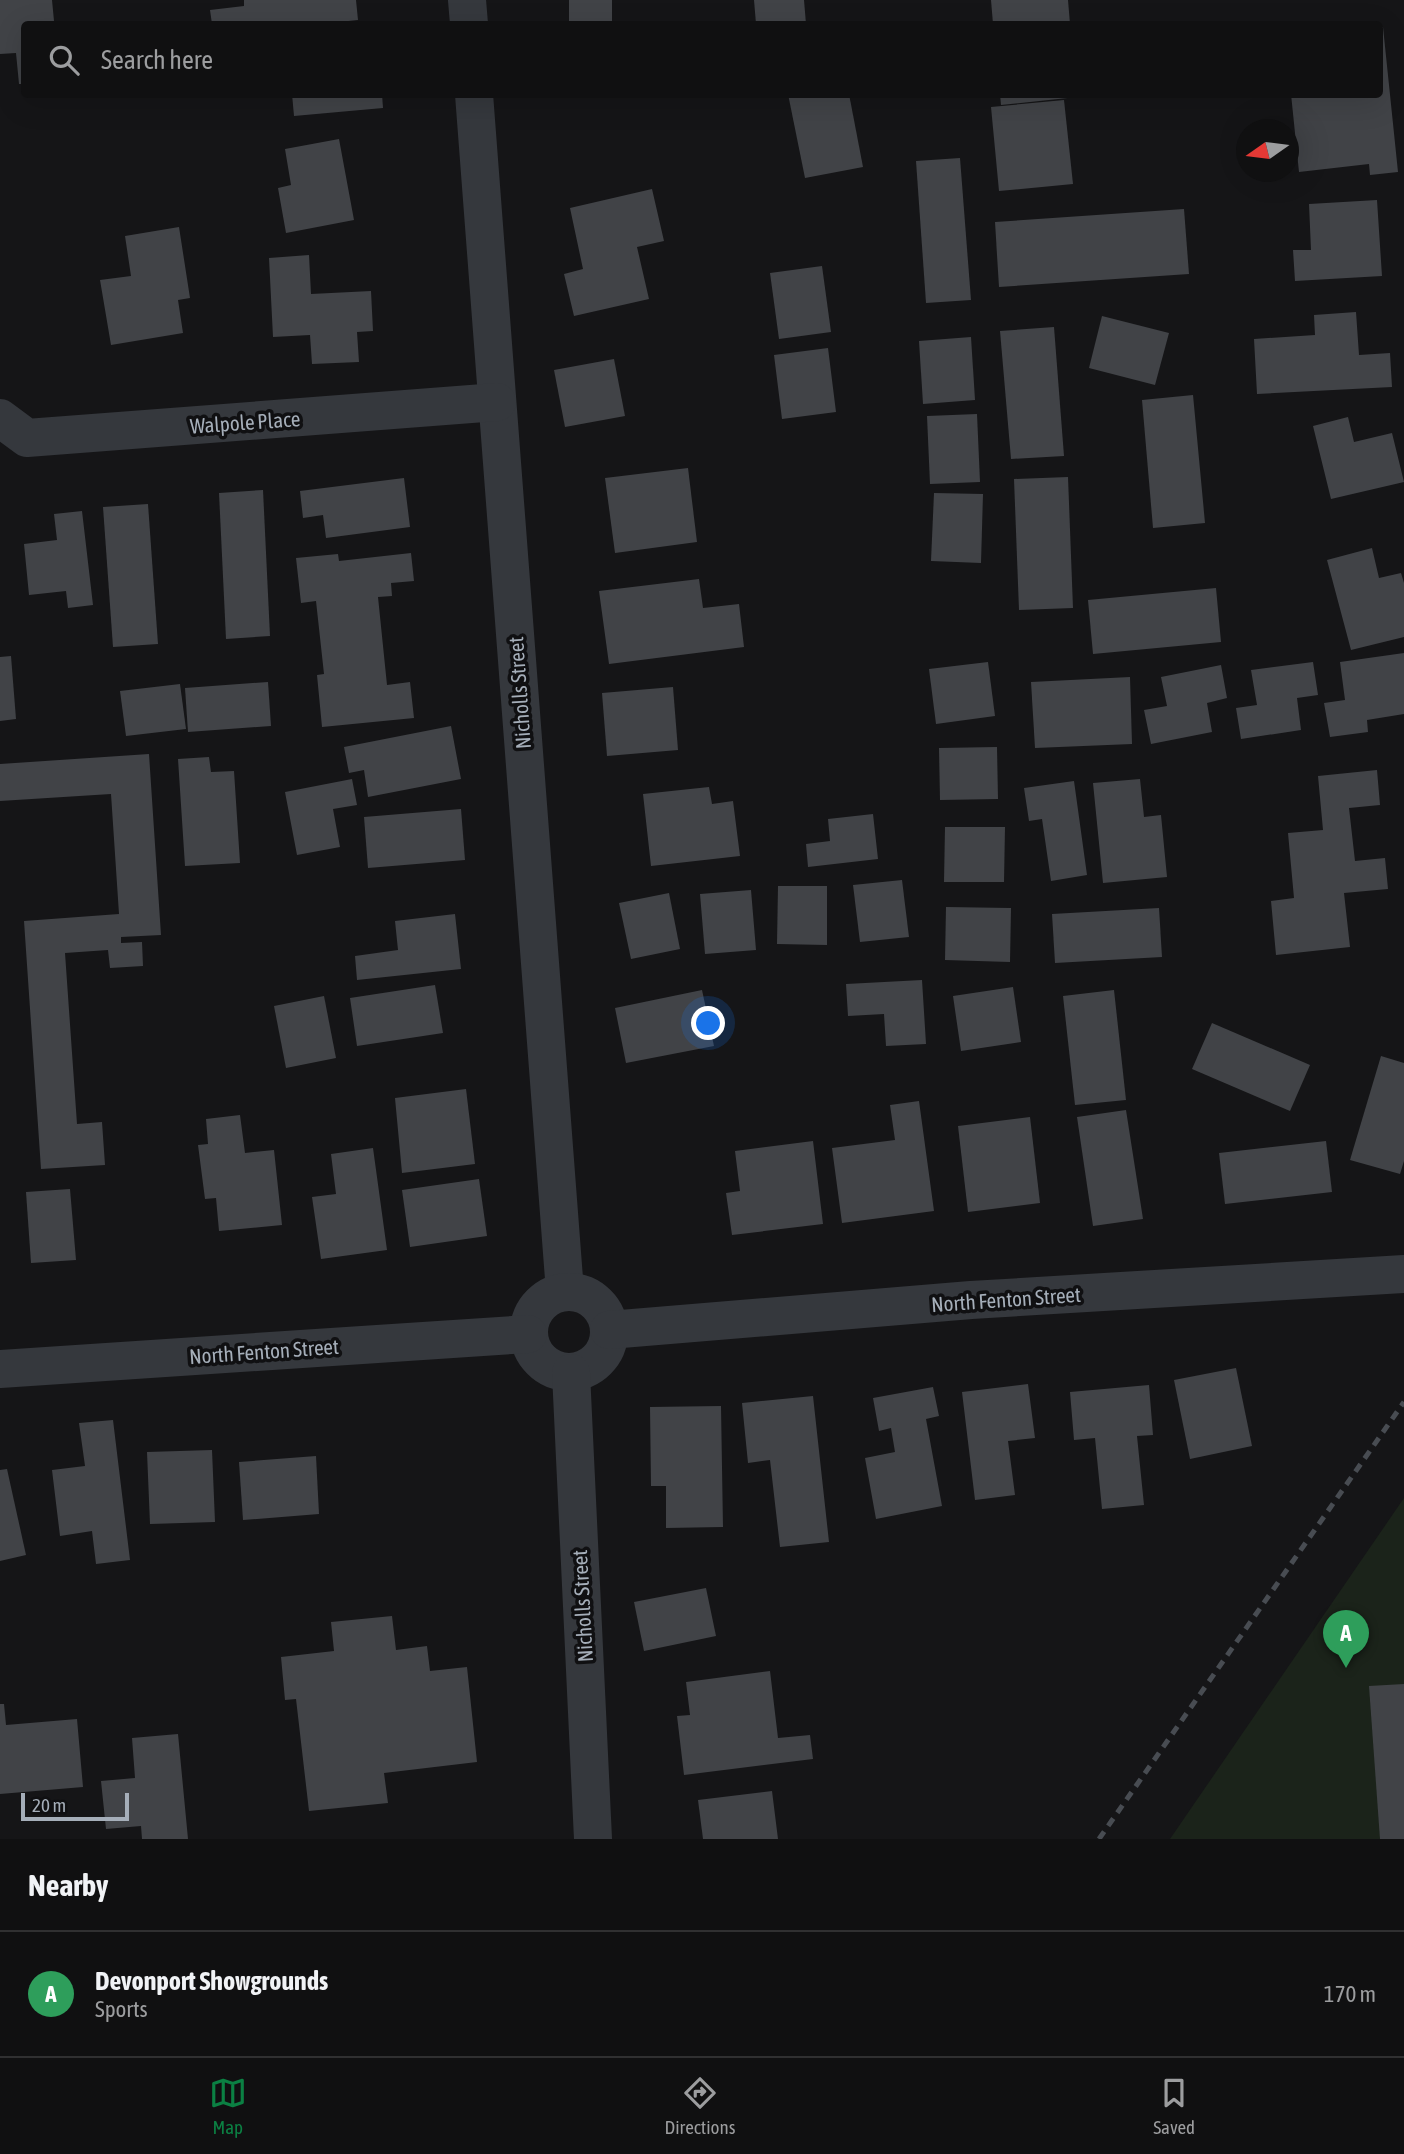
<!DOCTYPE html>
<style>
body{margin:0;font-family:"Asap Condensed",sans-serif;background:#19191a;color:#f1f3f6}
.compass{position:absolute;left:1236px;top:119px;width:63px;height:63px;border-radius:50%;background:#101011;box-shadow:0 7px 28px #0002;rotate:256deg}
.scale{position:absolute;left:21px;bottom:18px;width:108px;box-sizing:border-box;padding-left:7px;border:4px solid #a5aeb9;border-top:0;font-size:19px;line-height:24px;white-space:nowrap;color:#a5aeb9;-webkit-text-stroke:5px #101012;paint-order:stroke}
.you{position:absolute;left:709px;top:1024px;width:24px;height:24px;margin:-18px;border:5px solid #fff;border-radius:50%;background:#1a73e8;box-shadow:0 0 0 10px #1a73e833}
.badge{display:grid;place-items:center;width:46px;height:46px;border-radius:50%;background:#0b8043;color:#fff;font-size:23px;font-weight:700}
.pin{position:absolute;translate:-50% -58px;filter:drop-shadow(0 2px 4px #0008)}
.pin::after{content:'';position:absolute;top:37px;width:24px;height:21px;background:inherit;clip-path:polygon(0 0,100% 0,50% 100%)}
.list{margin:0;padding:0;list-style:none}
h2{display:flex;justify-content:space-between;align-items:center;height:91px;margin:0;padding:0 28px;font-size:30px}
h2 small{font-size:23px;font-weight:400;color:#9c9d9f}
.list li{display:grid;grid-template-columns:46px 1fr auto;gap:21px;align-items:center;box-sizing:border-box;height:126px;padding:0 28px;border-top:2px solid #303031}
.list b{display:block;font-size:26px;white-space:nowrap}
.list p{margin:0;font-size:23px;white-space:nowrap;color:#9c9d9f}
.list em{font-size:23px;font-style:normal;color:#9c9d9f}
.icon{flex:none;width:38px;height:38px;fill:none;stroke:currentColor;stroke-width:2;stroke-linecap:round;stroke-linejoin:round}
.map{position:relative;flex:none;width:1404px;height:1839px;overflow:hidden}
.search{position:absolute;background:#101011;box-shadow:0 7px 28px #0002;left:21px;right:21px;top:21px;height:77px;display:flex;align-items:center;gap:18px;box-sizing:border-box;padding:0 24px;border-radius:7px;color:#9c9d9f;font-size:26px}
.sheet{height:217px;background:#101011}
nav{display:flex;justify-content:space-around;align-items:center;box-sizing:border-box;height:98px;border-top:2px solid #303031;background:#101011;font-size:19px;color:#9c9d9f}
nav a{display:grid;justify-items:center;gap:4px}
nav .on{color:#0b8043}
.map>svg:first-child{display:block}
</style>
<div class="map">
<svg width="1404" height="1839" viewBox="0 0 1404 1839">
<rect width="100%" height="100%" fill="#151517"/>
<polygon fill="#1b231a" points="1404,1498 1404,1839 1170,1839"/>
<g fill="#414347">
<polygon points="0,0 52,0 54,21 50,22 51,24 24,24 24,84 19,84 16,53 0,54"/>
<polygon points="244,0 356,0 358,20 320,24 212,24 210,10 244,6"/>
<rect x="569" y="0" width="43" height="24"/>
<polygon points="754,0 804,0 806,24 756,24"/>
<polygon points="991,0 1068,0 1070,24 993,24"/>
<polygon points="1380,27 1383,27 1398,172 1370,175 1369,164 1299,172 1291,94 1380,94"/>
<polygon points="292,94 382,94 383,108 294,116"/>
<rect x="569" y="94" width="43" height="4"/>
<polygon points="788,94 849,94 863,167 805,178"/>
<polygon points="1000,94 1077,94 1077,97 1001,105"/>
<polygon points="1064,100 1073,184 999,191 991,107"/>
<polygon points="339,139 354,220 286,233 278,188 291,185 285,149"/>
<polygon points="960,158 971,300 926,303 916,161"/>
<polygon points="652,189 664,241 637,247 649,299 574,316 564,274 583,269 570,208"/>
<polygon points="1377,200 1382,276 1295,281 1293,250 1311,250 1309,204"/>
<polygon points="1184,209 1189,274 999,287 995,222"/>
<polygon points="179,227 190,298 178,300 183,333 111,345 100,280 131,276 125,236"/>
<polygon points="309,255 311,294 371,291 373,331 357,332 359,362 312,364 310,335 273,337 269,258"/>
<polygon points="822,266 831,332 779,339 770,273"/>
<polygon points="1356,312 1359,355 1390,353 1392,387 1257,394 1254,339 1315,335 1314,315"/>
<polygon points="1102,316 1169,333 1155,385 1089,368"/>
<polygon points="1054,327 1064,456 1011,459 1000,331"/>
<polygon points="971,337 975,400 923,404 919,341"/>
<polygon points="828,348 836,412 782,419 774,355"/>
<polygon points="614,359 625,416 565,427 554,370"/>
<polygon points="1193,395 1205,523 1153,528 1142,400"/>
<polygon points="977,414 980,482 930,484 927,416"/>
<polygon points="1348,417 1354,442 1392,433 1404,482 1331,499 1313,426"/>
<polygon points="688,468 697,542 615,553 605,478"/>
<polygon points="1068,477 1073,608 1019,610 1014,479"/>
<polygon points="404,478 410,527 326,538 323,515 303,518 300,491"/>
<polygon points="263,490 270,636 226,639 219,493"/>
<polygon points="934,493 983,494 981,563 931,561"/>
<polygon points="148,504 158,644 113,647 103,507"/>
<polygon points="82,511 93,605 68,608 66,591 29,595 24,544 57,540 54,514"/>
<polygon points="1372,548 1379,578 1401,573 1404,583 1404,637 1351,650 1327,560"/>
<polygon points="411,553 414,581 391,583 392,596 378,597 387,685 410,682 414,718 322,727 317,675 324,674 316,601 301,603 296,558 338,554 339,561"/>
<polygon points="699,579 703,608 739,604 744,647 609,664 599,591"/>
<polygon points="1216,588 1221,642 1093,654 1088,600"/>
<polygon points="1404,653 1404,714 1367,720 1368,732 1330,737 1324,703 1345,700 1340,662"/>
<polygon points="11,656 16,719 0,721 0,657"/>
<polygon points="988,662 995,716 936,724 929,669"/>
<polygon points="1313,662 1318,695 1297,698 1301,730 1241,739 1236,708 1257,705 1251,670"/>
<polygon points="1221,665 1227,698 1207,703 1212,732 1151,744 1144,710 1167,706 1161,677"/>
<polygon points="1130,677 1132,744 1035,748 1031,682"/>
<polygon points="268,682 271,726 188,732 185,688"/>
<polygon points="180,684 186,729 126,736 120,691"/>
<polygon points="673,687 678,750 607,756 602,693"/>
<polygon points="451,726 461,779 368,797 364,770 349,773 344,747"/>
<polygon points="997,747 998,799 940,800 939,748"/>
<polygon points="149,754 161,935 121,937 121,943 142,942 143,966 110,968 108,950 65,953 77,1124 102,1122 105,1165 41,1169 24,921 119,914 111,794 0,801 0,764"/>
<polygon points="209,757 211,772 234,771 240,863 185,866 178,759"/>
<polygon points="1377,770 1380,805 1349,808 1355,861 1385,858 1388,889 1344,893 1350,947 1276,955 1271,901 1294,898 1288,833 1323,830 1318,776"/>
<polygon points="352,779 357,805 333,809 340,847 297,855 285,792"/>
<polygon points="1140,779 1144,817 1161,815 1167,877 1103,883 1093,783"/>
<polygon points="1074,781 1087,875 1051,881 1042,819 1029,821 1024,788"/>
<polygon points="709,787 712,804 733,801 740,856 651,866 643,794"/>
<polygon points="461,809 465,860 368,868 364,817"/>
<polygon points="873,814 878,859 808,867 806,844 830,841 828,819"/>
<polygon points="945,827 1005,827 1004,882 944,882"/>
<polygon points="902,880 909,937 860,942 853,885"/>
<polygon points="778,886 827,886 827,945 777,944"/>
<polygon points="751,890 756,950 705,954 700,894"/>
<polygon points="669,893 680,949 631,959 619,903"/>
<polygon points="946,907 1011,908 1010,962 945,960"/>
<polygon points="1159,908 1162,957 1055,963 1052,914"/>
<polygon points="455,914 461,969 357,980 355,956 398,950 395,921"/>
<polygon points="922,980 926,1044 886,1046 884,1014 848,1016 846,984"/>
<polygon points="435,985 443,1033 357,1046 350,998"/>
<polygon points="1013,987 1021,1042 961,1051 953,996"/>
<polygon points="702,990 714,1046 626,1063 615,1008"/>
<polygon points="1114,990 1126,1100 1075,1105 1063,996"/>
<polygon points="324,996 336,1058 286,1068 274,1006"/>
<polygon points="1212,1023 1310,1065 1290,1111 1192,1069"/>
<polygon points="1381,1056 1404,1063 1404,1161 1400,1174 1350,1160"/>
<polygon points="466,1089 475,1164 402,1173 395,1098"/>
<polygon points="919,1101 934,1211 842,1223 832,1148 895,1140 890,1105"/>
<polygon points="1126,1110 1143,1219 1093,1226 1077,1117"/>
<polygon points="240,1115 245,1153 274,1150 282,1225 219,1231 216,1198 205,1199 198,1145 208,1144 206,1119"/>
<polygon points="1030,1117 1040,1203 968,1212 958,1126"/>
<polygon points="813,1141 823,1224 732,1235 726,1193 740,1191 735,1151"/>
<polygon points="1326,1141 1332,1192 1225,1204 1219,1153"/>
<polygon points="373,1148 387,1250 321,1259 312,1197 336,1194 331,1154"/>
<polygon points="479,1179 487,1236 410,1247 402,1190"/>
<polygon points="70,1189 76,1260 31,1263 26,1192"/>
<polygon points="1236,1368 1252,1446 1190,1459 1174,1380"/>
<polygon points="1028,1384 1035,1438 1008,1441 1015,1495 975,1500 962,1392"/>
<polygon points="1149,1385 1153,1435 1137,1436 1144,1505 1102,1509 1095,1438 1074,1440 1070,1392"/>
<polygon points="933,1387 939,1416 926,1419 942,1506 876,1519 865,1458 895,1452 891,1428 879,1431 873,1398"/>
<polygon points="813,1396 829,1542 780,1547 770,1460 748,1463 742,1403"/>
<polygon points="721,1406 723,1527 666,1528 666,1486 651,1486 650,1407"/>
<polygon points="113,1420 130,1560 96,1564 92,1531 60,1536 52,1470 85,1466 79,1423"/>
<polygon points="212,1450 215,1522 150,1524 147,1452"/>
<polygon points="316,1456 319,1514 243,1520 239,1462"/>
<polygon points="7,1469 26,1555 0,1561 0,1470"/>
<polygon points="706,1588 716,1636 644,1651 634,1602"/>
<polygon points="392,1616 396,1650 427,1646 430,1671 467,1667 477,1762 384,1773 388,1803 309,1811 296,1699 285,1700 281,1657 334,1651 331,1622"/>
<polygon points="770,1671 778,1738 810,1735 813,1759 684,1775 677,1716 690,1715 686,1682"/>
<polygon points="1404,1684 1404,1839 1380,1839 1369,1686"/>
<polygon points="0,1704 4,1704 6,1725 77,1719 83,1787 0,1794"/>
<polygon points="178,1734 188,1839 142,1839 141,1826 106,1829 101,1781 135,1778 132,1738"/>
<polygon points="772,1791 778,1839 703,1839 698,1800"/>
</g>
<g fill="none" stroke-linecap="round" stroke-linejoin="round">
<g stroke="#35383d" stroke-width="38">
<polyline points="467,0 469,24"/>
<polyline points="474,94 565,1292"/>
<polyline points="0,418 27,438 497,402"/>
<circle cx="569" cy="1332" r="40"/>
<polyline points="609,1330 971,1300 1404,1274"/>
<polyline points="0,1369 528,1334"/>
<polyline points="571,1373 593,1839"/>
</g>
<polyline stroke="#484c52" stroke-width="5" stroke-dasharray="9 7" stroke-linecap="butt" points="1099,1839 1404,1402"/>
</g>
<g text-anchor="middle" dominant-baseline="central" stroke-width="7" stroke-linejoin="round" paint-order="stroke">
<g font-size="21" fill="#a5aeb9" stroke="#101012">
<text transform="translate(245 422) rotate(-4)">Walpole Place</text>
<text transform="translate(519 693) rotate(-94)">Nicholls Street</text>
<text transform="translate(1006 1299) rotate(-4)">North Fenton Street</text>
<text transform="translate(264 1351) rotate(-4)">North Fenton Street</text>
<text transform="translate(582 1606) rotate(-93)">Nicholls Street</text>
</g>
</g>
</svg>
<svg class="compass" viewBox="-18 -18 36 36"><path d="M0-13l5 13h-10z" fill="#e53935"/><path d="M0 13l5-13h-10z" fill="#9c9d9f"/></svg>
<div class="scale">20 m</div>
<div class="you"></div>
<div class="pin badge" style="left:1346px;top:1668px;background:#2e9e5b">A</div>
<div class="search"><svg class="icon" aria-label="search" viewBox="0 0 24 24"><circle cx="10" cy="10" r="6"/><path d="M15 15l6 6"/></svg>Search here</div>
</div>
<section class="sheet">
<h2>Nearby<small></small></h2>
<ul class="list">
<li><span class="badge" style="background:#2e9e5b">A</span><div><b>Devonport Showgrounds</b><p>Sports</p></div><em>170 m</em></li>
</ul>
</section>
<nav>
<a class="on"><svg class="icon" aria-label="map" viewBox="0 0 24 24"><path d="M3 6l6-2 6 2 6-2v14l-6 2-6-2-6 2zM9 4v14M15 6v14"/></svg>Map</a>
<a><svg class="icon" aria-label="directions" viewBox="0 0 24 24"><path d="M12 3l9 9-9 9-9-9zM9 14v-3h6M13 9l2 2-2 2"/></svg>Directions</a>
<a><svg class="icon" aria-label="saved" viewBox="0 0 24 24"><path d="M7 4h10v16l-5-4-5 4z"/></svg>Saved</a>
</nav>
